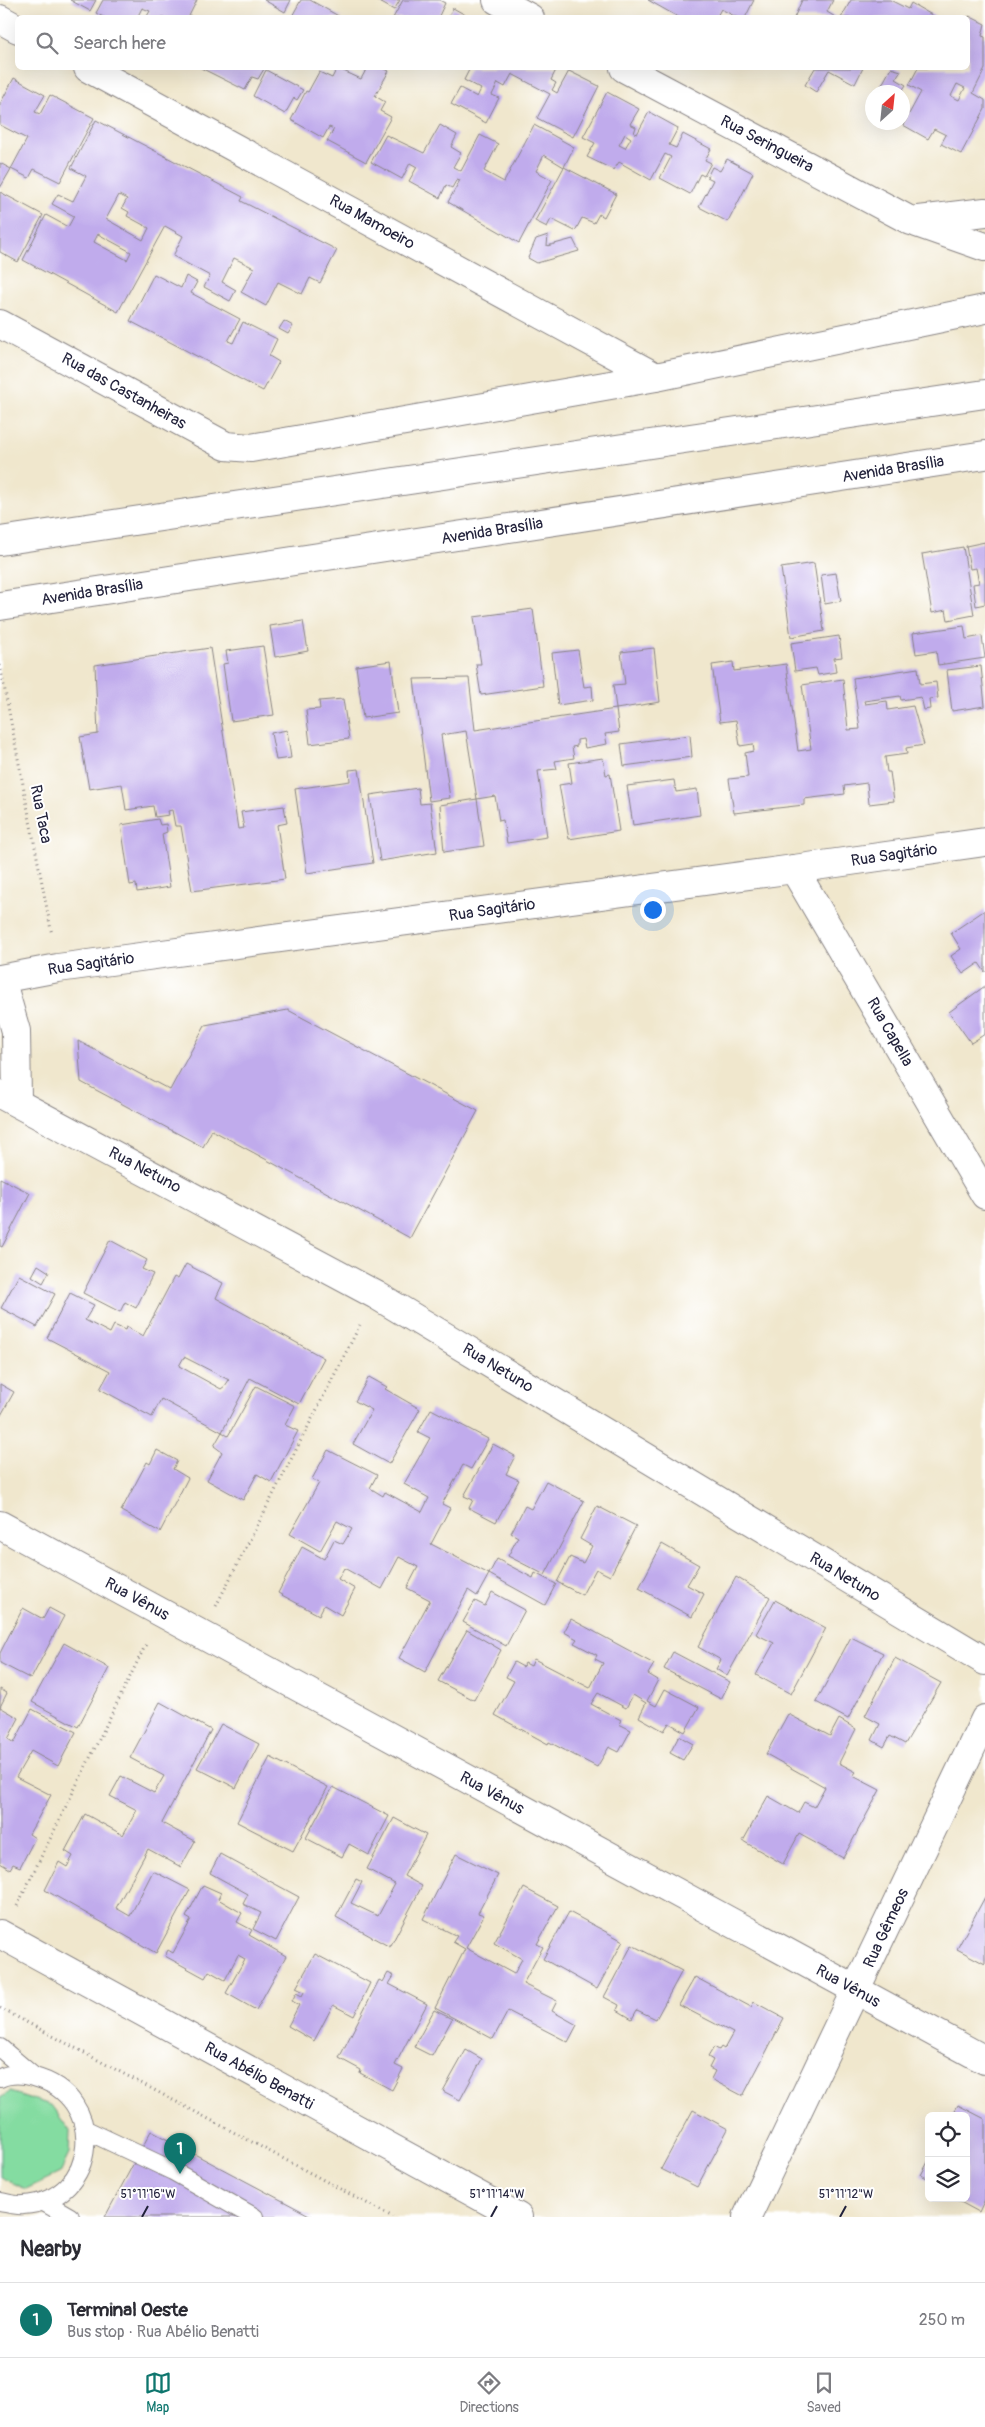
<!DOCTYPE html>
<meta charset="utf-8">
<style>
body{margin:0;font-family:Pangolin,sans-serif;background:#f2f2f3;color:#2b2b33}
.controls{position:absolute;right:15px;bottom:15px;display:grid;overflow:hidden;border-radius:8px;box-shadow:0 5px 20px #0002}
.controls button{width:45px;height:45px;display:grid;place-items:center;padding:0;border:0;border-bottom:1px solid #e1e1e2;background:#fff;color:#2b2b33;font:25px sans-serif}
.compass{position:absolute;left:865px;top:85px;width:45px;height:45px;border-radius:50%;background:#fff;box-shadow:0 5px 20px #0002;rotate:27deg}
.you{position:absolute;left:652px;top:909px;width:18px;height:18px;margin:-12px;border:4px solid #fff;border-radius:50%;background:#1a73e8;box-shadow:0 0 0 8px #1a73e833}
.badge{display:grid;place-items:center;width:32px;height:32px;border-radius:50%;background:#0f766e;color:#fff;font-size:16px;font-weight:700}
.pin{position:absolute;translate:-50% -41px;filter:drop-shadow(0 1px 2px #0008)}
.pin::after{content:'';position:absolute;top:26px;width:18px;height:15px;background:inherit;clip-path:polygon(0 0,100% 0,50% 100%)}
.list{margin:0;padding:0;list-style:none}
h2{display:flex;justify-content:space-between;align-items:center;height:65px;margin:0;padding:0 20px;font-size:21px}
h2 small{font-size:16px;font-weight:400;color:#7c7c81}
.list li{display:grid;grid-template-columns:32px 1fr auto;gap:15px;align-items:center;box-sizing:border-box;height:75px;padding:0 20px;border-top:1px solid #e1e1e2}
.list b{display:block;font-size:19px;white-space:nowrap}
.list p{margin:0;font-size:16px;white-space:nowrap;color:#7c7c81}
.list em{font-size:16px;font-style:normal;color:#7c7c81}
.icon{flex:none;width:28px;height:28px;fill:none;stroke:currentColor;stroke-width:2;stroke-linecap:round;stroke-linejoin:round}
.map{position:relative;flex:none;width:985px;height:2217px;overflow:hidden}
.search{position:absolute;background:#fff;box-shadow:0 5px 20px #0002;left:15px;right:15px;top:15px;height:55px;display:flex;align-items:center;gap:12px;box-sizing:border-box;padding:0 18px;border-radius:8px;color:#7c7c81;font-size:19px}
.sheet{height:140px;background:#fff}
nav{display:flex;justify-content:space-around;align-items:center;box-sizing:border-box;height:70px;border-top:1px solid #e1e1e2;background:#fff;font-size:14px;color:#7c7c81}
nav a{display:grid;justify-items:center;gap:2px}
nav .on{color:#0f766e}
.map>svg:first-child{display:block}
</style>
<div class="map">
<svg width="985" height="2217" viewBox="0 0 985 2217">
<rect width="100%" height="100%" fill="#fff"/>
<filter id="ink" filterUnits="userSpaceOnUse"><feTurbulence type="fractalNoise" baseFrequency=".02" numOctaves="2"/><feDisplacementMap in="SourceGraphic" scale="10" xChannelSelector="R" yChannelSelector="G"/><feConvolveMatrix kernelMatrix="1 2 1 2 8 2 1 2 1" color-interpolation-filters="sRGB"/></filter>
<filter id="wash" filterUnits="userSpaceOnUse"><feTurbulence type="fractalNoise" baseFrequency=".0096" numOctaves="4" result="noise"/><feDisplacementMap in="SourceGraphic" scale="20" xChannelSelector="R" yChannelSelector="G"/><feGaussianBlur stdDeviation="1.12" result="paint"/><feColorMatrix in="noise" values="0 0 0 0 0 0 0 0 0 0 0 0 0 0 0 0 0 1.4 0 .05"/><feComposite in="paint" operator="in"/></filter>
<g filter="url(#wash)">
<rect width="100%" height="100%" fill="#f0e7cd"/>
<polygon fill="#84dca1" stroke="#537f6e" points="10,2092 51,2105 70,2131 69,2154 60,2173 26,2189 0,2177 0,2098"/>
<g id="blocks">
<g fill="#c0abec" fill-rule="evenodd">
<polygon points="70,0 96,0 90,11"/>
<polygon points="103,0 197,0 188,18 146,18 150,11 142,8 137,18 105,18 96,13"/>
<polygon points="264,0 291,0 285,12"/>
<polygon points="301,0 310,0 342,18 291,18"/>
<polygon points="376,0 400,0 394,10"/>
<polygon points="403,0 439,0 445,3 438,18 393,18"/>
<polygon points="648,0 754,0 745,18 738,18 721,9 716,18 680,18"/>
<polygon points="802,0 833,0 827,12 837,18 794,18"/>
<polygon points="851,0 890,0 908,9 911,3 937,18 841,18"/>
<polygon points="453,8 471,18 448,18"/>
<path d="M969,16L985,24L982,36L985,37V69L973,93L985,100V109L961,154L941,144L946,135L934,129L928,139L903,125L921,92L909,85L918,68H968ZM957,84L965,88L959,100L951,96Z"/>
<polygon points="201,68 260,68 264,69 258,79 252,77 245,90"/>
<polygon points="337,68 361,79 367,68 383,68 389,71 375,96 385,102 380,111 391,117 366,162 327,141 334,129 329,127 323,138 291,120 306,91 308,92 319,72 332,78"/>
<polygon points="470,68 557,68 551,80 556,83 552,90 557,93 569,71 599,86 573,137 537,118 550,94 512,74 505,87 498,83 492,95 499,98 486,123 451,104 460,88 477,97 481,89 464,80"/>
<polygon points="815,68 863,68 855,84 829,70 816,92 805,85"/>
<polygon points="891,68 901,71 896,79 906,85 901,92 878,92"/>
<polygon points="266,70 303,90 297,100 294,98 285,114 253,96"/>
<polygon points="14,78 45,95 35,112 40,114 50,95 94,118 60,182 34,169 29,178 11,169 27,139 0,125 0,104"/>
<path d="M607,92L639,109L630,124L636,127L634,133L637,134L649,112L678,128L669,145L676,148L683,134L711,149L705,160L711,163L704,176L700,174L690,194L660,178L671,157L665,154L651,180L619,162L614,170L587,157L595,143L583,137ZM625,134L631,138L625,148L619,145Z"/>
<path d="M96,120L243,197L241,201L337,250L320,283L310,278L302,294L278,282L266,306L241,292L254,268L234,258L222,282L236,290L230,301L204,287L210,276L173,256L183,236L165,226L118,312L23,260L46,215L68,227L74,216L52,204L58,194L73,201L86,176L71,168ZM119,195L127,199L122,208L129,212L127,216L149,228L143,240L106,219ZM98,234L131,252L127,260L94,242Z"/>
<polygon points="440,125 457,135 451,147 461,153 453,167 461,171 480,135 498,144 484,171 504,182 534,125 574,147 564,167 616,194 604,217 599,214 594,223 582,218 575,231 551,219 547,227 535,221 564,167 544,155 536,171 552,180 519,243 448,202 460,180 457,179 452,188 446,185 440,198 409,181 417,167 410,163 402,179 371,162 386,135 424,153"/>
<polygon points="727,159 753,173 728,222 699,207 713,180 707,177 712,167 720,171"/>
<polygon points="0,163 11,169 0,188"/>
<polygon points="0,192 43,215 18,262 0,252"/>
<polygon points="548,235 547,246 573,239 579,251 537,263 528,258 536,239"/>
<polygon points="154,274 181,288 186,276 197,282 191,293 240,319 228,341 233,343 243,322 277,339 269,356 279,362 263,391 130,321"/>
<polygon points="284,321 293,326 288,334 279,329"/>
<polygon points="985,542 985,604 976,606 973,584 979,583 976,568 970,569 966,546"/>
<polygon points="963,547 974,615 948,620 946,610 932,613 922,554"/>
<polygon points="814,563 824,631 791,637 781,568"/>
<polygon points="836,573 841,601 825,604 821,575"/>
<polygon points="533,609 543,686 481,695 476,664 481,664 474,617"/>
<polygon points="303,621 308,651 275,657 270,626"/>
<polygon points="964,626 966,639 982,636 985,658 938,665 936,651 916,654 913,633"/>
<polygon points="839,636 842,657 834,658 836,672 818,675 816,668 795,671 791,643"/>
<polygon points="263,646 274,715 231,721 223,664 228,663 226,651"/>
<polygon points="210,648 238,829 244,828 241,812 284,806 287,823 277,825 285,879 192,891 181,826 175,826 172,810 168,811 169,815 155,817 153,806 126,810 122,784 89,789 80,737 98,734 95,665"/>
<polygon points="654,648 660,702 616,709 613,685 625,684 621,652"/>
<polygon points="578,650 584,687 592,686 593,700 558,705 552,653"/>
<polygon points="391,661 398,713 363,718 356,666"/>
<polygon points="733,662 734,671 786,664 798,751 811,749 802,685 843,679 848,730 860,729 853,678 918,668 920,684 936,682 938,698 929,699 930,709 924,710 921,697 901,700 900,696 864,701 865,704 887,701 888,710 913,706 924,745 906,748 907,754 885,757 887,772 890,772 894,801 869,804 867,783 844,786 845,794 804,799 804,805 734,813 729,779 748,777 745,753 754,751 753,744 740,746 736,720 720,722 712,665"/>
<polygon points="981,666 985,706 952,711 947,670"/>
<polygon points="469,678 475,730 616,709 619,732 605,734 607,744 585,748 583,739 577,740 577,746 572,747 574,758 555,761 557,769 538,771 547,837 507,843 503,820 499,821 495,796 477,799 484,846 444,852 440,805 477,799 466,731 441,735 450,798 429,801 414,679"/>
<polygon points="343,699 349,739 310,744 306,710 320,709 319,701"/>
<polygon points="287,730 291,758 276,760 271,733"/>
<polygon points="690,735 692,757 624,766 621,744"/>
<polygon points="603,758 606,775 610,774 619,831 569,839 559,785 572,783 569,763"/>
<polygon points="359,769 373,863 307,873 295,789 350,781 349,770"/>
<polygon points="674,780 676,792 697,789 700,815 633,825 627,786"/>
<polygon points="418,788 420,804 430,803 437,852 380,861 370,795"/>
<polygon points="158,819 160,825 166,824 167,832 162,834 170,887 137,892 136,884 130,885 121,825"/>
<polygon points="985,910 985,972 979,963 963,974 951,956 961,949 951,933"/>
<polygon points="985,986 985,1034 971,1043 949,1012"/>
<polygon points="288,1010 478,1111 410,1238 212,1130 203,1147 81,1082 78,1041 170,1090 205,1025"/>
<polygon points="0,1178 30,1193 2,1247 0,1246"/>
<polygon points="110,1240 147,1260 142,1269 153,1274 136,1308 125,1302 120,1312 83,1293"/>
<path d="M186,1264L223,1283L216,1298L324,1358L299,1404L250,1378L222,1432L228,1436L256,1386L295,1406L285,1425L298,1431L271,1482L257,1474L243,1500L207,1480L222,1452L214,1446L222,1432L161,1399L152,1417L100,1389L110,1371L47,1338L70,1293L94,1305L85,1320L110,1333L114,1325L125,1330L126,1327L143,1336L174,1277L178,1279ZM184,1357L229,1380L225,1386L221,1389L179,1366Z"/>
<polygon points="38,1265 49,1272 43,1283 32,1276"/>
<polygon points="19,1275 55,1294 37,1327 1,1308"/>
<polygon points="369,1377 387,1387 385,1389 420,1409 389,1464 353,1444 372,1410 355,1401"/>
<polygon points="0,1384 14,1392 0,1417"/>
<polygon points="431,1409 488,1439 471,1469 463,1465 442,1504 450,1508 431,1544 489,1574 497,1559 533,1578 535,1573 556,1584 545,1605 489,1574 477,1596 468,1590 425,1672 399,1658 430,1600 407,1588 418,1567 399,1557 382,1589 344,1568 338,1579 355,1589 341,1615 324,1605 319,1615 278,1593 302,1547 324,1559 334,1540 343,1544 352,1529 337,1521 320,1551 290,1534 319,1483 312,1479 328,1450 377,1475 370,1488 383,1496 385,1492 422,1512 429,1498 404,1484 430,1438 418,1432"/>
<polygon points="493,1444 515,1456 506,1474 519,1480 496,1522 469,1508 473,1500 464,1496"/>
<polygon points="157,1450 177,1461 173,1469 188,1478 160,1532 121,1511 147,1462 150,1464"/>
<polygon points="546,1481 584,1501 545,1575 508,1556 518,1537 511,1533 525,1506 531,1509"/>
<polygon points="597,1506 636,1526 610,1576 596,1569 582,1595 557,1582 570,1557 583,1563 592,1546 580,1539"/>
<polygon points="662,1544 699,1565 687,1585 704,1594 692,1617 639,1588"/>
<polygon points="736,1577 770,1597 727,1676 716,1669 721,1660 698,1647"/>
<polygon points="492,1592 525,1610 506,1646 463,1622 475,1601 485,1606"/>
<polygon points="775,1600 826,1628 791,1694 756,1675 774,1643 756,1634"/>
<polygon points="23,1608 43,1619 49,1608 64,1616 31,1679 0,1663 0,1653"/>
<polygon points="571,1619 654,1664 648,1674 658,1680 647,1701 656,1706 665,1689 699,1707 685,1732 669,1723 664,1731 639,1717 646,1703 633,1695 626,1708 598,1693 591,1704 621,1720 619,1724 631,1730 619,1752 609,1747 597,1767 549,1742 548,1744 495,1715 514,1681 506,1677 514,1662 523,1667 525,1663 531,1666 534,1659 590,1688 603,1663 595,1659 597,1655 574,1643 577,1639 564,1632"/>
<polygon points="467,1630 501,1650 474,1700 438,1681"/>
<polygon points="851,1637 883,1653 848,1719 816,1702"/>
<polygon points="64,1643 109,1668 78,1727 32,1702"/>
<polygon points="673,1652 730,1682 721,1699 664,1669"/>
<polygon points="895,1658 941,1683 905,1744 890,1736 884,1747 872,1740 880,1724 865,1716"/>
<polygon points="0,1689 7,1693 0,1707"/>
<polygon points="160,1702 211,1730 162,1823 195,1841 181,1867 148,1849 116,1908 130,1916 153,1871 190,1890 156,1953 45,1890 59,1862 67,1867 73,1856 65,1851 85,1814 123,1835 137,1810 110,1796 121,1776 154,1793 164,1776 130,1758"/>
<polygon points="0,1707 19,1718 8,1739 14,1743 32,1709 76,1732 58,1766 31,1751 16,1777 51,1795 29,1834 35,1838 20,1867 13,1864 10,1869 0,1863"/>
<polygon points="788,1714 830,1736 839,1719 856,1729 839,1763 856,1772 853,1776 880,1790 843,1858 799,1834 783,1864 743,1841 768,1796 798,1813 804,1802 814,1807 825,1787 766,1754"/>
<polygon points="221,1724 259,1744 236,1788 197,1768"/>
<polygon points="679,1736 693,1744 683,1760 670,1753"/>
<polygon points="270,1757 328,1787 293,1851 237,1822"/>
<polygon points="333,1787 389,1816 369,1855 349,1844 342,1857 306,1838"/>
<polygon points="394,1818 426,1835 404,1876 422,1886 390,1947 336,1917 356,1879 362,1882 351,1903 378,1916 395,1884 367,1869"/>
<polygon points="220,1854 299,1897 276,1941 253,1929 261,1913 243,1904 248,1894 210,1873"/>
<polygon points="456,1854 498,1875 478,1913 484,1915 466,1948 514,1974 522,1959 494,1943 524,1888 558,1906 537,1944 543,1947 523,1984 557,2001 552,2011 577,2025 568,2042 508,2011 493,2039 435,2008 465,1949 453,1942 457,1936 423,1919"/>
<polygon points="203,1885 221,1893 218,1899 242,1913 237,1922 252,1930 249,1935 286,1956 256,2010 226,1993 245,1959 238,1955 225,1980 209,1971 205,1978 165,1956 168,1950 173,1953 191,1920 186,1917"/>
<polygon points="985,1897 985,1964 957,1949"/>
<polygon points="569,1912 623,1941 597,1989 543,1959"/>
<polygon points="632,1945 682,1971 656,2019 637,2010 632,2019 617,2010 619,2005 604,1997"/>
<polygon points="315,1954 370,1983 354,2016 333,2005 314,2041 288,2026 299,2005 292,2001 296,1993 302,1996 304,1992 296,1988"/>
<polygon points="388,1973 394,1976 389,1984 427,2004 395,2065 403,2069 392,2090 360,2073 361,2070 339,2058 379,1980 383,1982"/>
<polygon points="695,1977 751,2007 754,2002 784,2018 743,2096 711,2079 715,2071 709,2068 713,2060 708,2057 714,2047 719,2050 721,2047 724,2049 733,2033 679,2005"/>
<polygon points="434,2010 452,2019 432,2056 414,2047"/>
<polygon points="466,2050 482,2059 460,2100 443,2091"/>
<polygon points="958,2105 985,2119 985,2199 979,2212 953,2198 966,2198 966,2116 952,2116"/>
<polygon points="693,2110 728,2129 697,2187 661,2169"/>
<polygon points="151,2131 313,2217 105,2217"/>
<polygon points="929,2160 929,2179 921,2175"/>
</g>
</g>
</g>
<g filter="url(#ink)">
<use href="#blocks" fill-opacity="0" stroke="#898484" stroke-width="1"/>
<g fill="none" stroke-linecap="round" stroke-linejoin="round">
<g stroke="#898484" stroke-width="20">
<g id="lane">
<polyline points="0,2048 33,2076"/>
<path d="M0,2078C10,2073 24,2074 34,2077C108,2096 100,2201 23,2205C16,2206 7,2203 0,2202"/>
<polyline points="86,2130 173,2171 254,2217"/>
<polyline points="44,2202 70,2217"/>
</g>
</g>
<g stroke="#898484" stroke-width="30">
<g id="street">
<polyline points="497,0 530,18"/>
<polyline points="0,19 18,29"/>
<polyline points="88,68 656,377"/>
<polyline points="624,68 911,221 985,212"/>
<polyline points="917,223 985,247"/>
<polyline points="0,324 226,446 251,448 656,377 985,309"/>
<polyline points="794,869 985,1195"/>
<polyline points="0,979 58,968 794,869 985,842"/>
<polyline points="1,979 16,1031 17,1101"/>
<polyline points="0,1094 376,1295 985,1661"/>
<polyline points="0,1525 985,2060"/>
<polyline points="747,2217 985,1719"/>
</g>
</g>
<g stroke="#898484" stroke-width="30">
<polyline id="primary" points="0,1934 518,2217"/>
</g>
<g stroke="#898484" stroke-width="30">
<g id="highway">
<polyline points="0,541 985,394"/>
<polyline points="0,606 985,455"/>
</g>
</g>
<g stroke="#898484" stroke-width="3" stroke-dasharray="1 4" stroke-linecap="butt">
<polyline points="0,665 52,935"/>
<polyline points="216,1606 360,1325"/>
<polyline points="17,1906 147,1642"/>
<polyline points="0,2008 393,2217"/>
</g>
<use href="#lane" stroke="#fff" stroke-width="18"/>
<use href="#street" stroke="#fff" stroke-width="28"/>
<use href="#primary" stroke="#fff" stroke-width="28"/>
<use href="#highway" stroke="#fff" stroke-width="28"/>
</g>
</g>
<path fill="none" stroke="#22223b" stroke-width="2" d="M142,2217L148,2206M491,2217L497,2206M840,2217L846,2206"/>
<g text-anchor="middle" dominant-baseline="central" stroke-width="4" stroke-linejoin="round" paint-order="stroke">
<g font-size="16" fill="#22223b" stroke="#fff">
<text transform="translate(767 144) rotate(28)">Rua Seringueira</text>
<text transform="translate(372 222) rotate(29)">Rua Mamoeiro</text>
<text transform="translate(124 391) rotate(29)">Rua das Castanheiras</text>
<text transform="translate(893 469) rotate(-9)">Avenida Brasília</text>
<text transform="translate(492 531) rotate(-9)">Avenida Brasília</text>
<text transform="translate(92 592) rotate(-9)">Avenida Brasília</text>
<text transform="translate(41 814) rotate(79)">Rua Taca</text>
<text transform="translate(894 855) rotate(-8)">Rua Sagitário</text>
<text transform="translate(492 910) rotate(-8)">Rua Sagitário</text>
<text transform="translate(91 964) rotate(-8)">Rua Sagitário</text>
<text transform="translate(890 1032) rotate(60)">Rua Capella</text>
<text transform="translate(145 1170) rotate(28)">Rua Netuno</text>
<text transform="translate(498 1368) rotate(31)">Rua Netuno</text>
<text transform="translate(845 1577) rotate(31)">Rua Netuno</text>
<text transform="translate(137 1599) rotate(29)">Rua Vênus</text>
<text transform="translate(492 1793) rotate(29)">Rua Vênus</text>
<text transform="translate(886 1928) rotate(-65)">Rua Gêmeos</text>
<text transform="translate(848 1986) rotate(29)">Rua Vênus</text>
<text transform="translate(259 2076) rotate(29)">Rua Abélio Benatti</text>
</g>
</g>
<g font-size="12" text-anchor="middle" fill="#22223b" stroke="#fff" stroke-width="4" stroke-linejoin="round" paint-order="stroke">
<text x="148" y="2198">51°11'16"W</text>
<text x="497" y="2198">51°11'14"W</text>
<text x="846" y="2198">51°11'12"W</text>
</g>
</svg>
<div class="controls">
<button><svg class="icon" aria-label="locate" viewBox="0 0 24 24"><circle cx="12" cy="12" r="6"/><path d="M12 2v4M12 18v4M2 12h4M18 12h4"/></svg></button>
<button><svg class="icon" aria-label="layers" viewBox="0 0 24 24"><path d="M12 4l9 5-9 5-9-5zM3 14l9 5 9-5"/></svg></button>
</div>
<svg class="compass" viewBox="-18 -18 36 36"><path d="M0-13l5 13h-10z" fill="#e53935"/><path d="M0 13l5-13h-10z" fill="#7c7c81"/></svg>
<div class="you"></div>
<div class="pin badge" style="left:180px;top:2174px">1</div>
<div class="search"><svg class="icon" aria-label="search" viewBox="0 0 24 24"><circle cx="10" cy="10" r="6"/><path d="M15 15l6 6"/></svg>Search here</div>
</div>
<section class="sheet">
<h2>Nearby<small></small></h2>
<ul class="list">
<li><span class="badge">1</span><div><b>Terminal Oeste</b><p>Bus stop · Rua Abélio Benatti</p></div><em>250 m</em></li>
</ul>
</section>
<nav>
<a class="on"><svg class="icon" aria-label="map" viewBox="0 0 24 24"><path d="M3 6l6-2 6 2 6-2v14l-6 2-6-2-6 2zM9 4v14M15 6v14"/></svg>Map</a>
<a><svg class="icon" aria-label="directions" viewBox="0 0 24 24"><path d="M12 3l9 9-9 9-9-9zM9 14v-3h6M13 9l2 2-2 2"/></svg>Directions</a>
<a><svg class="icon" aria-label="saved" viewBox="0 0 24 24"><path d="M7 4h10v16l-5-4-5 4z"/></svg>Saved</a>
</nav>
